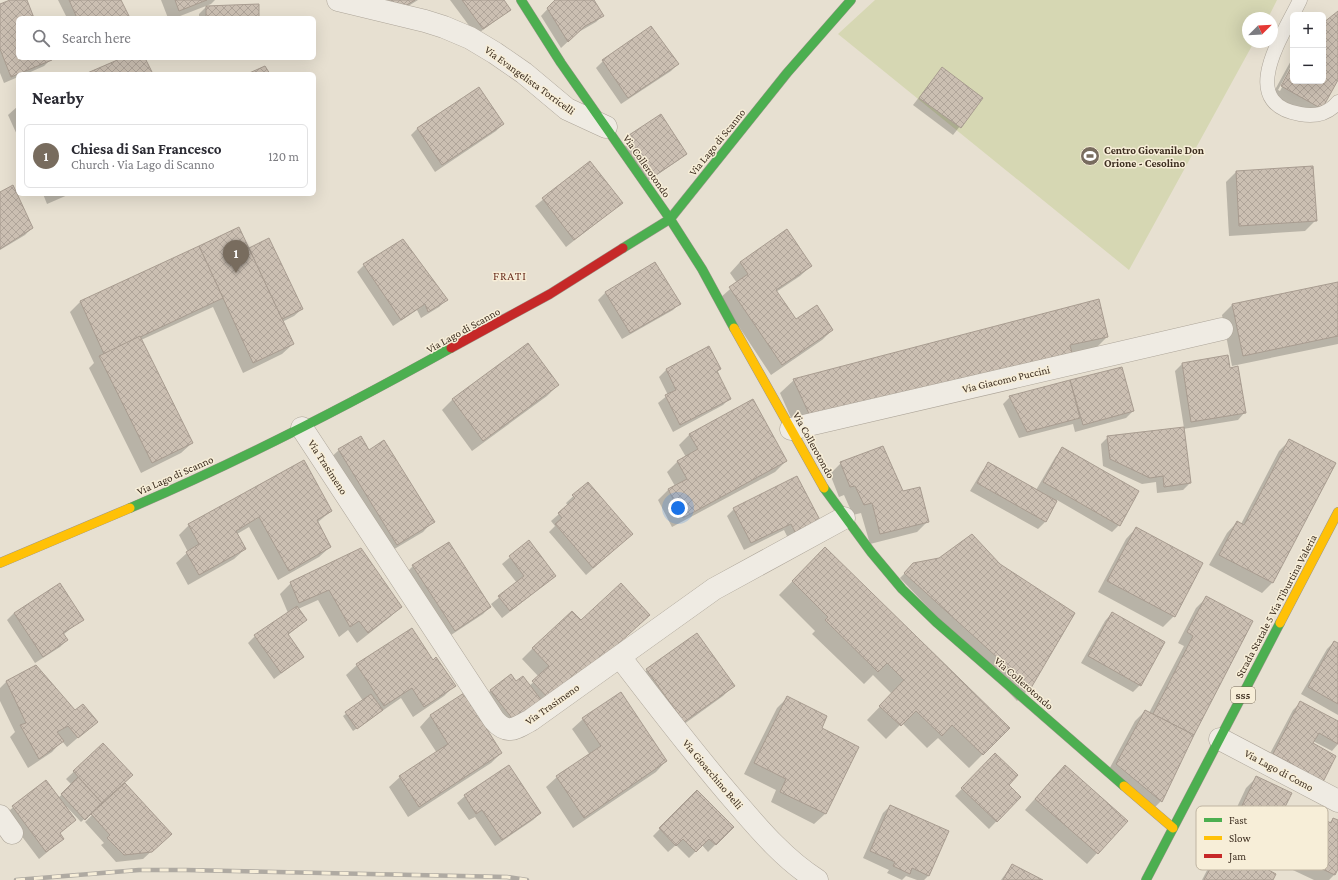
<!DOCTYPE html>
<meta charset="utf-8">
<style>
body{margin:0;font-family:"Crimson Pro",serif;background:#f7f7f7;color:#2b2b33}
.controls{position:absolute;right:12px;top:12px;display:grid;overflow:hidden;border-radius:6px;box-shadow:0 4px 16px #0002}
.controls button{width:36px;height:36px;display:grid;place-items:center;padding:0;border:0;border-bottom:1px solid #e1e1e2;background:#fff;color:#2b2b33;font:20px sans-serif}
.compass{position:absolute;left:1242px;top:12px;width:36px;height:36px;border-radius:50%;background:#fff;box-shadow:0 4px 16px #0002;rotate:66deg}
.you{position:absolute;left:678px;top:508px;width:14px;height:14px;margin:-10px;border:3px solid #fff;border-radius:50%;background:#1a73e8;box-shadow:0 0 0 6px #1a73e833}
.badge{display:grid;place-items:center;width:26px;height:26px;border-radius:50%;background:#786c5e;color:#fff;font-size:13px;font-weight:700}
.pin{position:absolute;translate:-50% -33px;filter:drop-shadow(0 1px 2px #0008)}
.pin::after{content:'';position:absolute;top:21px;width:14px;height:12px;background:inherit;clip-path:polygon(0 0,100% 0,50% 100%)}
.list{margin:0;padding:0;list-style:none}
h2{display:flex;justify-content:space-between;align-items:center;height:52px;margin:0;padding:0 16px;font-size:17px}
h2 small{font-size:13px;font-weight:400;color:#7c7c81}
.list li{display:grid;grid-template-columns:26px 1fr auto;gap:12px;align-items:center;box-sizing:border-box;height:64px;margin:0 8px 8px;padding:0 8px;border:1px solid #e1e1e2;border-radius:6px}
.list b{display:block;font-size:15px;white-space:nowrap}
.list p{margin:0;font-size:13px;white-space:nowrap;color:#7c7c81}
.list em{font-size:13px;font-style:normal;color:#7c7c81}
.icon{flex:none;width:22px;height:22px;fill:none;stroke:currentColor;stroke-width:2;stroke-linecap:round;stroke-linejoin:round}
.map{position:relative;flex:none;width:1338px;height:880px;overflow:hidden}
.search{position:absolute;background:#fff;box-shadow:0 4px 16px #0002;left:16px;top:16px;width:300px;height:44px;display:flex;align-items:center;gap:10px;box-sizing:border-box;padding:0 14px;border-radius:6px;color:#7c7c81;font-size:15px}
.panel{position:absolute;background:#fff;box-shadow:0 4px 16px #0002;left:16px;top:72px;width:300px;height:124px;border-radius:6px}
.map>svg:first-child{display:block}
</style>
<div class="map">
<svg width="1338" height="880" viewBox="0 0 1338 880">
<defs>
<pattern id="building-cross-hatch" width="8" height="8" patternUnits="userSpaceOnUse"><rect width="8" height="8" fill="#cbbfb2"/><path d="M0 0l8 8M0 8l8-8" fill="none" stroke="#afa499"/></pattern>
</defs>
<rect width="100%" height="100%" fill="#e7e0d1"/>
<polygon fill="#d6d7b3" points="875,0 1277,0 1268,18 1248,18 1248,42 1254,42 1129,270 838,34"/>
<g fill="#0003">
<polygon points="13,0 26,0 33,18 18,18 18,58 51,59 44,66 26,74 18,74 18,77 4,83 0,73 0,5"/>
<polygon points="58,0 120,0 129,18 67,18"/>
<polygon points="161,0 215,0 211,4 175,18 168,18"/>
<polygon points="361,0 418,0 397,13"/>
<polygon points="450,0 502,0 510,10 476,35"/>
<polygon points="556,0 593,0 603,15 596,22 577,33 561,48 541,16"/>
<polygon points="206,7 258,18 199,18 199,14"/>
<polygon points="1338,12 1338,78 1311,118 1271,97 1293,57 1293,62 1278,90 1280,91 1293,66 1293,81 1323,81 1323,24"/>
<polygon points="603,61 678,64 671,71 621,104 596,68"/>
<polygon points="942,68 982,98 953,135 913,105"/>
<polygon points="18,106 18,137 8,115"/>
<polygon points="503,124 496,131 435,172 411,135 418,128"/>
<polygon points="620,145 686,153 679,160 645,183"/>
<polygon points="590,162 621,203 566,247 535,206"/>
<polygon points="1312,167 1316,220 1305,231 1229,236 1226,182 1236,172"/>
<polygon points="0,193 32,228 25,235 0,250"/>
<polygon points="43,194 70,194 47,204"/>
<polygon points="268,239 302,309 294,316 282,322 293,344 282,354 243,373 213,307 141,340 192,443 181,453 141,473 89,368 94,363 70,312 80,302 248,249"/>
<polygon points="740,262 811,266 800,276 776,292 796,320 832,330 822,340 771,375 720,298 737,283 730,273"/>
<polygon points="364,265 446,300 439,307 421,318 417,310 393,326 357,272"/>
<polygon points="1338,283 1338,344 1232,366 1222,315 1232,305"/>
<polygon points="605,293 680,303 673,310 622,339 598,300"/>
<polygon points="1107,337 1093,351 796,429 780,393 794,380"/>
<polygon points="527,344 558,385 547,396 472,451 442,410 452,400"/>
<polygon points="709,348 720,369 717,372 730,398 723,405 673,432 658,403 668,395 659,377 666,370"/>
<polygon points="1227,357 1229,369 1245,412 1238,420 1183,429 1190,483 1183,490 1157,493 1156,482 1142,484 1103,466 1101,444 1108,437 1184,428 1175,371 1182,364"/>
<polygon points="1121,368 1133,411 1126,418 1075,432 1073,424 1019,438 1003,404 1010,397"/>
<polygon points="690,434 786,461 775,472 672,527 658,500 668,490 675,486 667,472 678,461 686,457 679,445"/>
<polygon points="1290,440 1335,464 1272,583 1262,593 1209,565 1227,533 1237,522 1241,524 1279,451"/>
<polygon points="1063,449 1119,525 1112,532 1057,500 1045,522 1038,529 970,491 982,471 989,464 1036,490 1056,456"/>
<polygon points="339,450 369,451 433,521 423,532 386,554 328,460"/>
<polygon points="304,461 331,511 317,523 330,547 319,557 278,580 249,527 237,534 245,549 234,559 188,585 176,563 188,552 179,535 189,525"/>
<polygon points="841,463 903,493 928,521 917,532 870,544 861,513 853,515 844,495 839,497 830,474"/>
<polygon points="587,483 624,541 586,575 549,532 555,526 551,521 568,506 566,503"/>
<polygon points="734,509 819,522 789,540 784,530 744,550 727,516"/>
<polygon points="1136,528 1174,616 1163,627 1098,592 1126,539"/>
<polygon points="529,541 555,576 502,618 491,604 517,583 502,564"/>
<polygon points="825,548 1009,728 969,768 938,738 927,748 902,723 886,739 867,720 892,694 873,675 864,684 812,634 815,631 779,595"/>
<polygon points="360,550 400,607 390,617 357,643 348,630 339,637 318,600 298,609 306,620 288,635 303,657 274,679 248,643 255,636 288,613 280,594 291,583"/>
<polygon points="914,564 1074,613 1030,688 1017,701 900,578"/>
<polygon points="413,566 490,607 483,614 448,637 406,573"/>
<polygon points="1206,598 1252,621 1193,735 1161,801 1151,811 1106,775 1135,721 1145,711 1149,713 1184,646 1178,643 1196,608"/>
<polygon points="14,613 82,619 63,635 67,640 60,647 35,663 7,620"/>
<polygon points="1112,613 1140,685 1133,692 1081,663 1105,621"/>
<polygon points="648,615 508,728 484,697 491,690 516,682 529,686 539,677 522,659 533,648 581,621"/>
<polygon points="1334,642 1338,644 1338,715 1301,694 1327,649"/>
<polygon points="433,661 454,686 444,696 413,717 401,698 353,731 343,716 363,701 346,675 357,665"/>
<polygon points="36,667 75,711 96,722 67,747 62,741 52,752 28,768 10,737 15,732 0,701 0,688 6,682"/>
<polygon points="647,670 733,686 723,696 673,732 636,681"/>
<polygon points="464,695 501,753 491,763 408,817 389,787 400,777 437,753 420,727 430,716"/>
<polygon points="788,697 820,728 858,747 825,814 814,824 771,802 776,790 744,774 777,708"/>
<polygon points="1300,703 1338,722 1338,744 1332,751 1313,741 1312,744 1320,785 1266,761 1293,710"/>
<polygon points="583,719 666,761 656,772 573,828 546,787 557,777 590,755 572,729"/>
<polygon points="103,744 123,783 170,834 143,859 116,862 101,845 104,843 85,822 98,809 97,807 81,822 67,807 66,808 75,820 59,834 63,839 39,859 5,814 46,781 58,798 72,785 66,779"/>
<polygon points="995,754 1007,785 1020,797 989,829 955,796"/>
<polygon points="509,767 540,813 533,820 495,846 475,817 469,820 457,803 465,796"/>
<polygon points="1054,777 1126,821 1087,864 1025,810"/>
<polygon points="1257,777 1284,808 1295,813 1299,810 1329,823 1333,819 1338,821 1338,867 1335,874 1329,880 1314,880 1223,837 1246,788"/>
<polygon points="697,791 733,827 708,852 702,845 689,858 676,845 668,852 653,836"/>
<polygon points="890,806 929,875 924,880 917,880 906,876 902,880 887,873 889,870 863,858 883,813"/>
<polygon points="1223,846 1272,880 1202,880 1216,853"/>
<polygon points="1012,865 1041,880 1001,880"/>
</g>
<g fill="url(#building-cross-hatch)" stroke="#a89c90">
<polygon points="10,0 27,0 34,18 18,18 18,58 51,58 52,60 11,77 0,49 0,4"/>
<polygon points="69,0 121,0 130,18 77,18"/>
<polygon points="175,0 207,0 179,11"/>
<polygon points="371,0 415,0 405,6"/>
<polygon points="462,0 504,0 511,10 483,29"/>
<polygon points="555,0 594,0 604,16 585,26 568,42 547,8"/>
<polygon points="259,4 259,18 206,18 206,6"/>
<polygon points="1338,11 1338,80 1322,109 1281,86 1293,64 1293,81 1323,81 1323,23"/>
<polygon points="651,26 679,64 628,98 602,60"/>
<polygon points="122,58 145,58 153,74 85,74"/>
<polygon points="265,66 270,74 247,74"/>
<polygon points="942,67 983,98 961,128 919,98"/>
<polygon points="479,87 504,124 442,165 417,128"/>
<polygon points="661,114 687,154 653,177 626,137"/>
<polygon points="590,161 623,203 574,240 542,198"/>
<polygon points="1313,166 1317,221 1239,226 1236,171"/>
<polygon points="13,185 33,228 0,249 0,192"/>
<polygon points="239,227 294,344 253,363 199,246"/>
<polygon points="787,229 812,266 776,290 796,319 817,305 833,330 782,365 729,287 748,274 740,262"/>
<polygon points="269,238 303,309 282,319 249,248"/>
<polygon points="403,239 448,300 428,312 425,304 401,320 363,264"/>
<polygon points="199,246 223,298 104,354 80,301"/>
<polygon points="655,262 681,304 630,333 605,292"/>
<polygon points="1338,282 1338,336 1243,356 1232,304"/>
<polygon points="1099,299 1108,337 1070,345 1073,357 810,416 793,379"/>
<polygon points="140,336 193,443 152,463 99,356"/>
<polygon points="528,343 559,385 483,441 452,399"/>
<polygon points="709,346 721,369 717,371 731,399 680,425 665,395 676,390 666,369"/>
<polygon points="1228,355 1230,368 1238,366 1246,413 1191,422 1182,363"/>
<polygon points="1122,367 1134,411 1083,425 1070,380"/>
<polygon points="1070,380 1080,418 1027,432 1009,396"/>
<polygon points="753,399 787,461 683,518 668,489 687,479 677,461 698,449 689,434"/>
<polygon points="1184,427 1191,483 1164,487 1163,476 1150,478 1110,459 1107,436"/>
<polygon points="361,436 369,450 384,440 435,522 397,545 338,449"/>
<polygon points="1289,439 1336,463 1273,583 1219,555 1237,521 1244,525"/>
<polygon points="883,446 903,491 920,487 929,522 880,534 872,503 864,505 855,486 850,487 840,462"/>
<polygon points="1062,447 1139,491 1120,526 1043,482"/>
<polygon points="304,460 332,511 317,520 331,547 289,571 259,517 236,531 246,549 199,575 186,552 199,544 188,524"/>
<polygon points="988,462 1057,501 1046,522 977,483"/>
<polygon points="797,476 821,522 796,534 791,524 751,543 733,508"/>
<polygon points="588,482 633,534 593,568 555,524 562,518 558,513 575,498 572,495"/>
<polygon points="1136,527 1203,563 1175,617 1107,581"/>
<polygon points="972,534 1000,564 1075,613 1031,688 904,573 913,563 939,558"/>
<polygon points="529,540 556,576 510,611 498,596 524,576 509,556"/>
<polygon points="449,542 491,607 455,631 412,565"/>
<polygon points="825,547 1010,728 983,755 952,725 942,736 916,711 901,726 879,706 904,680 887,663 878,672 825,620 828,617 792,581"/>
<polygon points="361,548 402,607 368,633 359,621 350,627 329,590 299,603 290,582"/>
<polygon points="60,583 84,620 63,633 68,640 43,657 14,613"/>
<polygon points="621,583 650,615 553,703 532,681 549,666 532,648 572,611 581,620"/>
<polygon points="1206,596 1253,621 1194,735 1153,714 1193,636 1187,632"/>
<polygon points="297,606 307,620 288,634 304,657 281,673 254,635"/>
<polygon points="1112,612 1165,642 1141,686 1088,656"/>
<polygon points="412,628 433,660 436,657 456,686 424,707 412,688 384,706 356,664"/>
<polygon points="697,633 735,686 684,722 646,669"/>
<polygon points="1334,641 1338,643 1338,704 1308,687"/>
<polygon points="36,665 75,710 83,704 98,722 78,738 68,726 57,732 64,741 39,759 20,725 26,723 6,681"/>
<polygon points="511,674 516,681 523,676 542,701 515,722 490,690"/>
<polygon points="621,692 667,761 584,818 556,776 601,746 582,718"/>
<polygon points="464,693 502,753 419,807 399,776 448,744 430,715"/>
<polygon points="371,694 383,710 357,729 345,712"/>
<polygon points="787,696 827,716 822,728 859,747 826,814 780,792 786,779 754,763"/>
<polygon points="1300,701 1338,721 1338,744 1319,733 1313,743 1336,756 1321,786 1290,770 1294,765 1273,754"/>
<polygon points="1145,710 1194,735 1162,802 1116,764"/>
<polygon points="103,743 133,775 102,803 73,771"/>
<polygon points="995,753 1018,775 1009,785 1021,797 997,822 961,788"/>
<polygon points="509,765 541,813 502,840 482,810 476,814 464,795"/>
<polygon points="1065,765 1128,821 1098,854 1035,799"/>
<polygon points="1256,776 1292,793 1285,807 1297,813 1299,808 1331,823 1333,818 1338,820 1338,869 1335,875 1232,827"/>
<polygon points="78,777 102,803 85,820 61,794"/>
<polygon points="46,780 76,820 60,833 64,839 46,852 12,806"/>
<polygon points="125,783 172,834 152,852 124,855 107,838 110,835 91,814"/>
<polygon points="697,790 734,827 716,845 709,839 696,852 683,839 676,846 659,828"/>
<polygon points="890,805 949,831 929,876 912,868 910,874 893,866 895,862 870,851"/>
<polygon points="1223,845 1276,874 1273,880 1204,880"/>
<polygon points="1012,864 1043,880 1003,880"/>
</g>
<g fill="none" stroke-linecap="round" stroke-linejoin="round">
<g stroke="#ada599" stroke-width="15">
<path id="lane" d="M1300,0C1284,34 1235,103 1300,114C1316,117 1328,114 1338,102"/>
</g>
<g stroke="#ada599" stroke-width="23">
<g id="street">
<polyline points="338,0 425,21 444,27 470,38 495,53 524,73 567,109 606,127"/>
<path d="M302,428L494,720C507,735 515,729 531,720L714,589L844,518"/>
<polyline points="791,429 1222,329"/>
<path d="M620,657C657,705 694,754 734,800C759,829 784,859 817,880"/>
<polyline points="1220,739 1338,801"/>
<polyline points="0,816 12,833"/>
</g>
</g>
<g stroke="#9c958a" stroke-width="10">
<g id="fast">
<polyline points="521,0 561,63 670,219 702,269 734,328"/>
<polyline points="623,248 670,219 787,73 851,0"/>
<polyline points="824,488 871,552 902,589 936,622 1124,786"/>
<path d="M130,508C240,461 347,406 451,348"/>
<polyline points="1146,880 1280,623"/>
</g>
</g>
<g stroke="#9c958a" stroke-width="10">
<g id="slow">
<polyline points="734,328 824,488"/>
<polyline points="0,563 130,508"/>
<polyline points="1280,623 1338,512"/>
<polyline points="1124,786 1173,828"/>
</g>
</g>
<g stroke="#9c958a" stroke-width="10">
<polyline id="jam" points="451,348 550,294 623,248"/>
</g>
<use href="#lane" stroke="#efebe3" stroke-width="14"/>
<use href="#street" stroke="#efebe3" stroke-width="22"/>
<use href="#fast" stroke="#4caf50" stroke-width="9"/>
<use href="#slow" stroke="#ffc107" stroke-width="9"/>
<use href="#jam" stroke="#c62828" stroke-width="9"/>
<g stroke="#afaaa2" stroke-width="4.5">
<polyline id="rail" points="16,880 139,870 186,870 507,877 527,880"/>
</g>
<use href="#rail" stroke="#f7eed8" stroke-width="3" stroke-dasharray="9" stroke-linecap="butt"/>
</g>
<defs>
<g id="stadium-disc" transform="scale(1)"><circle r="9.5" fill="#786c5e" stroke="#f7eed8"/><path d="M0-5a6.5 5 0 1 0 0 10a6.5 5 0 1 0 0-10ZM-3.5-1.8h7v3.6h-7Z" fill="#fff"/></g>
</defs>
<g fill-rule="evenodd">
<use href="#stadium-disc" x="1090" y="156"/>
</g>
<g text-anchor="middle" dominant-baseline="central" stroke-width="3" stroke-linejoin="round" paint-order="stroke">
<rect fill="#f7eed8" stroke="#756857" stroke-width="1" x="1231" y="687" width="24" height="16" rx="3"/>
<g font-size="10" font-weight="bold" fill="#3d2e20">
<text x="1243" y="695">SS5</text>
</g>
<g font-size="11" fill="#3d2e20" stroke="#f7eed8">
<text transform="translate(530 80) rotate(36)">Via Evangelista Torricelli</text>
<text transform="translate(717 142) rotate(-51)">Via Lago di Scanno</text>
<text transform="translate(647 166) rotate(55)">Via Collerotondo</text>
<text transform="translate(463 330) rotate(-29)">Via Lago di Scanno</text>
<text transform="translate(1006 379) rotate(-13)">Via Giacomo Puccini</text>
<text transform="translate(814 445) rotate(61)">Via Collerotondo</text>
<text transform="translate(328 467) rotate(57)">Via Trasimeno</text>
<text transform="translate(175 475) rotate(-24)">Via Lago di Scanno</text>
<text transform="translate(1276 606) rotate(-62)">Strada Statale 5 Via Tiburtina Valeria</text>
<text transform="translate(1024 683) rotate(41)">Via Collerotondo</text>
<text transform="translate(552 704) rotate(-35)">Via Trasimeno</text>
<text transform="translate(1279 770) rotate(28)">Via Lago di Como</text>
<text transform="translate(713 774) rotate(50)">Via Gioacchino Belli</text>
</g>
<g font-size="11" font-weight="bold" fill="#3d2e20" stroke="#f7eed8" text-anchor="start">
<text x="1104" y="150">Centro Giovanile Don<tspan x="1104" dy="13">Orione - Cesolino</tspan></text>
</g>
<g font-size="12" letter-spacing="1" fill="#6b2e1e" stroke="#f7eed8">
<text x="510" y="276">FRATI</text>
</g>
</g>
<rect x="1196" y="806" width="132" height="64" rx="6" fill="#f7eed8" stroke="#bfb4a1" stroke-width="1"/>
<rect x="1204" y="818" width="18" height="4" fill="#4caf50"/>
<rect x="1204" y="836" width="18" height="4" fill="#ffc107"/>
<rect x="1204" y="854" width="18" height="4" fill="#c62828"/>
<g font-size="11" fill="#3d2e20">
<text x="1229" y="824">Fast</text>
<text x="1229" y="842">Slow</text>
<text x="1229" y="860">Jam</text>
</g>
</svg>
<div class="controls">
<button>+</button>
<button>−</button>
</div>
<svg class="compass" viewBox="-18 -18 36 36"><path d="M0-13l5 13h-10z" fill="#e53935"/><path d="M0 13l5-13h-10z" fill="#7c7c81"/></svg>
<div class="you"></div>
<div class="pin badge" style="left:236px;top:273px">1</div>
<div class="search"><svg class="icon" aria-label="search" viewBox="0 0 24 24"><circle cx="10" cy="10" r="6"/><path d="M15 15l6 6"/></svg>Search here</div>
<section class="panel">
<h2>Nearby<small></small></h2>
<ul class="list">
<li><span class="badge">1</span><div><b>Chiesa di San Francesco</b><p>Church · Via Lago di Scanno</p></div><em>120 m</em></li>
</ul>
</section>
</div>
